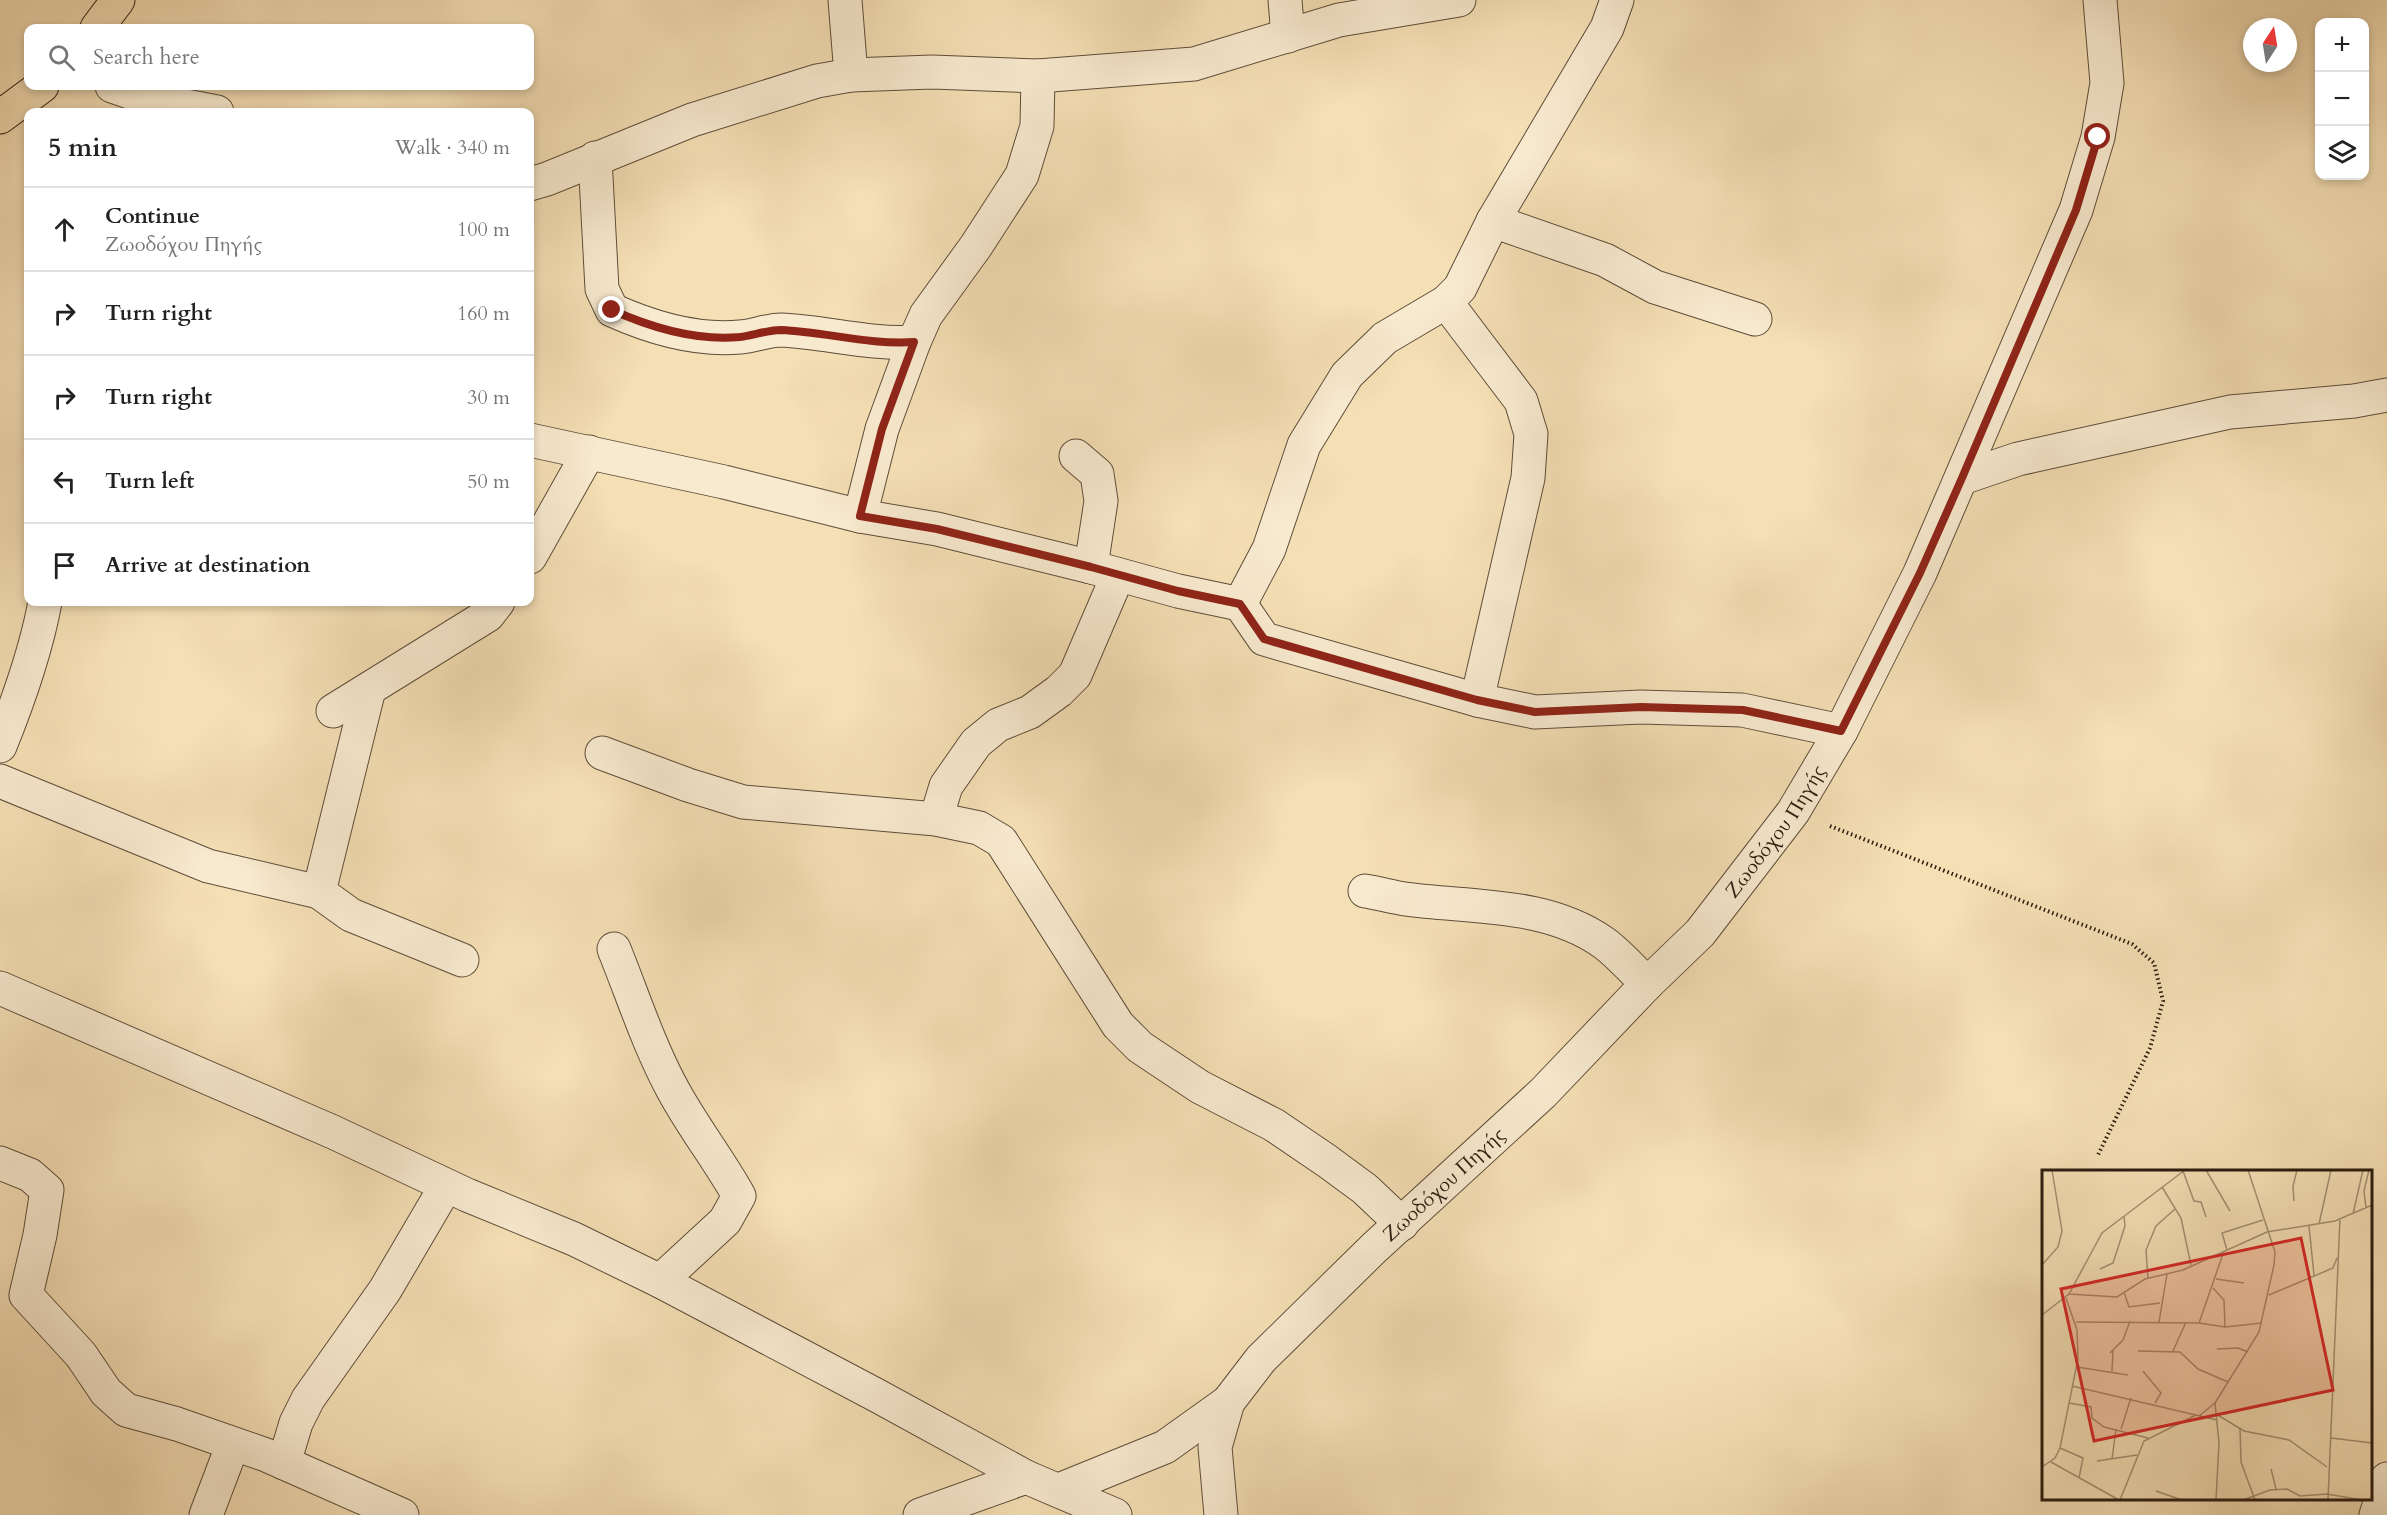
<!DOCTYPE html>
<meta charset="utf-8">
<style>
body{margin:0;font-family:Cardo,serif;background:#f6f6f6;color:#222}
.controls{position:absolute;right:18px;top:18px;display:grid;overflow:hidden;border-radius:12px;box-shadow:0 3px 9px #0003}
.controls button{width:54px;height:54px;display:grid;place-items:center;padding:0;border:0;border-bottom:2px solid #e0e0e0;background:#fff;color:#222;font:30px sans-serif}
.compass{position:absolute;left:2243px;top:18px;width:54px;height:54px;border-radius:50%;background:#fff;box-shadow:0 3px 9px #0003;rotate:12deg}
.stop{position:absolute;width:18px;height:18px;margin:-14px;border:4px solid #8f2418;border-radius:50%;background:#fff}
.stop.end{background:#8f2418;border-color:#fff;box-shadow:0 2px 6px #0008}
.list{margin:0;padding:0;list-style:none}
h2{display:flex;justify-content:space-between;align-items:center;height:78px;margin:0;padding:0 24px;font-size:26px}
h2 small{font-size:20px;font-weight:400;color:#767676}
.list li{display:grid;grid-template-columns:39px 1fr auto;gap:18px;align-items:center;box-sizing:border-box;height:84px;padding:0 24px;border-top:2px solid #e0e0e0}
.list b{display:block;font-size:22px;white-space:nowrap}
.list p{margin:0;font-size:20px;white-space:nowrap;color:#767676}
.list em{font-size:20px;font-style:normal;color:#767676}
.icon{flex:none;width:33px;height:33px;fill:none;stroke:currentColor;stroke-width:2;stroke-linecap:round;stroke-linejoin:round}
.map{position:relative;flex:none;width:2387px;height:1515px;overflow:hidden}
.search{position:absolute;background:#fff;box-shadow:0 3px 9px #0003;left:24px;top:24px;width:510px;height:66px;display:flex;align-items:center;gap:15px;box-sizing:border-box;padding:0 21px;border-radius:12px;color:#767676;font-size:22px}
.panel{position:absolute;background:#fff;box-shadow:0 3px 9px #0003;left:24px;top:108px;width:510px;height:498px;border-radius:12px}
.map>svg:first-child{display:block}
</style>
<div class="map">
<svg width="2387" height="1515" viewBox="0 0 2387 1515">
<rect width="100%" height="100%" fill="#f5dfb5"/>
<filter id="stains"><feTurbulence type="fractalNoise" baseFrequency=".00333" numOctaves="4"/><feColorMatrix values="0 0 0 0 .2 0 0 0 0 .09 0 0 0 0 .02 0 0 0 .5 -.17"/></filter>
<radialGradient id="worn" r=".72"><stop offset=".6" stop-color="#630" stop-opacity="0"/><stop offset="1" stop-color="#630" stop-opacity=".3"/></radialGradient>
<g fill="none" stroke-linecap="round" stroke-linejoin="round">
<g stroke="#5e4d39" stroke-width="35">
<g id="minor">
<polyline points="845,0 851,75"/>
<polyline points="1285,0 1288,36"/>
<polyline points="112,86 149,99 217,112"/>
<path d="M595,158L602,289L612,310C652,328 696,341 740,337C754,336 768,330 781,330C826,332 869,345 914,342"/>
<polyline points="530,184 547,179 692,120 817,81 851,75 932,72 1038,76 1194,64 1339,20 1459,0"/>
<polyline points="1493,221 1605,260 1655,287 1755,319"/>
<polyline points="1446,302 1521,401 1531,434 1528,478 1477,700"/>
<polyline points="530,440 724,482 860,516 937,529 1091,567 1178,591 1240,604 1269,549 1304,445 1347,375 1385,338 1446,302 1460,288 1493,221 1607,28 1617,0"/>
<polyline points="1076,456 1097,474 1101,501 1091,567"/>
<polyline points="1962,478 2018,459 2230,412 2354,401 2387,395"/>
<polyline points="860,516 882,429 914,342 926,315 976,246 1022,175 1037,126 1038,76"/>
<polyline points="530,557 589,452"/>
<polyline points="1240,604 1264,639 1477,700 1535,712 1641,707 1742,710 1841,731"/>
<polyline points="333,711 488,615 498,602"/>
<path d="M0,746C19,699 36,651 45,602"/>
<polyline points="602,753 688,785 743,802 936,819 979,828 1001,841 1118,1025 1140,1047 1200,1087 1274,1125 1327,1161 1365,1189 1402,1224"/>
<polyline points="0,781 208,866 319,892 351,915 462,960"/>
<polyline points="936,819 946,786 976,743 998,725 1030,712 1059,691 1075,675 1118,575"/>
<path d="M1365,891C1378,893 1392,897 1405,899C1471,908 1547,902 1604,943C1619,954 1633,970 1647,984"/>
<polyline points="319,892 369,689"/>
<path d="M614,949C633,996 649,1046 673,1090C693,1127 719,1160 739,1196L725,1221L660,1281"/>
<polyline points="0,988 333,1132 467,1195 574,1239 660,1281 876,1395 1026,1477 1115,1515"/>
<polyline points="0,1163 30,1175 47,1190 40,1235 26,1295 81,1355 106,1392 126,1410 177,1424 266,1455 402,1515"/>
<polyline points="284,1463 296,1423 308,1399 385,1290 446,1186"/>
<polyline points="1059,1490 1165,1447 1228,1402"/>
<polyline points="206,1515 233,1444"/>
<polyline points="920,1515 1026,1477"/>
<path id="s1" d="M1221,1515L1215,1447L1228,1402L1261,1359L1374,1248L1543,1093L1647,984L1700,933L1793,812L1841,731L1920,573L2076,210L2098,137L2107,83L2100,0"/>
<polyline points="2376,1515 2387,1479"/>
</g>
</g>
<g stroke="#2c1c10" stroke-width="35">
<g id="primary">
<polyline points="97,28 118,0"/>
<polyline points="0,117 42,86"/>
</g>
</g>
<polyline stroke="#2c1c10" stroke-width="4" stroke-dasharray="1.5 3" stroke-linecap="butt" points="1830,826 2132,944 2154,963 2163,1001 2150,1048 2098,1155"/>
<use href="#minor" stroke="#f8eacf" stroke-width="33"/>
<use href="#primary" stroke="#f5dfb5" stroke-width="33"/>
</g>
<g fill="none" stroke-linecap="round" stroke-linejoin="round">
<path stroke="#8f2418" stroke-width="8" d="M612,310C652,328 696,341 740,337C754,335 768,330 781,330C826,332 869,345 914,342L882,429L860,516L937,529L1091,567L1178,591L1240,604L1264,639L1477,700L1535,712L1641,707L1743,710L1841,731L1920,573L1962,478L2076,210L2098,137"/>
</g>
<g text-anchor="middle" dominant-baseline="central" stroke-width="4.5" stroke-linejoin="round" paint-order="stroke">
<g font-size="20" fill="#2c1c10" stroke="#f8eacf">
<text stroke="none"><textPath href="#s1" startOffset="908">Ζωοδόχου Πηγής</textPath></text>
<text stroke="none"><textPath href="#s1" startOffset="422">Ζωοδόχου Πηγής</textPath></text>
</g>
</g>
<g transform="translate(2042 1170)">
<rect width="330" height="330" fill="#f5dfb5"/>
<path fill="none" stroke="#a59173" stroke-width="1.5" d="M164,0L188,41M141,1L152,31L159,32L164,47M120,17L139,48L149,95M252,31L251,16L255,0M324,38L322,21L327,0M311,44L321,0M277,54L289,0M267,56L272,105M185,80L180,63L221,50M0,95L16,77L20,61L10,0M58,99L71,93L83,56L82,46M106,108L104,80L114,56L133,39M174,109L202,113M171,118L182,130L183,157M82,122L87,137L118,133M27,124L75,127L103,109L141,100L225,62L293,51L330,35M227,125L291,98L295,88M0,145L27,124L60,63L143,0M34,152L157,153L182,81M117,152L125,104M157,153L183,157L220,153M175,179L196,178L206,182M96,181L138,182L156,199L186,212M131,181L144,152M68,183L81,170L88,151M35,197L86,205M70,201L71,180M101,201L119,223L113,233M30,216L175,250M27,233L49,237L50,248L62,257L106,268M174,244L202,261L247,270L285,297M157,246L173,233M79,259L89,228M198,259L199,292L213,330M289,268L330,273M18,278L41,288L37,308M70,289L74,259M55,291L95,285M9,292L77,330M0,297L13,288L18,278L36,189L35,160L24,128M229,299L234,319M114,321L140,330M78,330L102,271L154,245M174,330L177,273L173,233L217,162L232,95L233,82L206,0M201,330L228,320L245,319L258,326L285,324L320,330M286,330L298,48"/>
<path fill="#d62828" fill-opacity="0.15" stroke="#d62828" stroke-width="3" d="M259,68L291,220L52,271L19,119Z"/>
<rect width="330" height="330" fill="none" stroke="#2c1c10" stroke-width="3"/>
</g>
<rect width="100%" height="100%" filter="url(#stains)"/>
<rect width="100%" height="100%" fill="url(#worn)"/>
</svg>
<div class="controls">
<button>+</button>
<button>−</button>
<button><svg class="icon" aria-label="layers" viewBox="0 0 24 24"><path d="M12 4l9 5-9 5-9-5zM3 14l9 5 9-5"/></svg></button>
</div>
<svg class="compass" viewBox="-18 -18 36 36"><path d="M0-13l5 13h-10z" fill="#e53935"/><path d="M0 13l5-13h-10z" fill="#767676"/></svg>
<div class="stop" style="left:2098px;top:137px"></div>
<div class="stop end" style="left:612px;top:310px"></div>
<div class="search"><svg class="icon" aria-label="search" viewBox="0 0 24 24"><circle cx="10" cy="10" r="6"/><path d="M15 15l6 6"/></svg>Search here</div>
<section class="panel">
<h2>5 min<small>Walk · 340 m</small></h2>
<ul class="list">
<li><svg class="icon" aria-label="ahead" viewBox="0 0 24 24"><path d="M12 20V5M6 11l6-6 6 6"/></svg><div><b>Continue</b><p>Ζωοδόχου Πηγής</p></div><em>100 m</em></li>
<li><svg class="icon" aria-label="right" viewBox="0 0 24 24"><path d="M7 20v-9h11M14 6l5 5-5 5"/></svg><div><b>Turn right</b></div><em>160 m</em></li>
<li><svg class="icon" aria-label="right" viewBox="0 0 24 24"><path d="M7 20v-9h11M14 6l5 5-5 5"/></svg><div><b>Turn right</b></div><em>30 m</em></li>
<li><svg class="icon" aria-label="left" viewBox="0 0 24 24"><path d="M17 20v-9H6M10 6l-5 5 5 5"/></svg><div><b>Turn left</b></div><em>50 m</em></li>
<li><svg class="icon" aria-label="arrive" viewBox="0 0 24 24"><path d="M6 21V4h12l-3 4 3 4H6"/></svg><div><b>Arrive at destination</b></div></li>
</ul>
</section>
</div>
